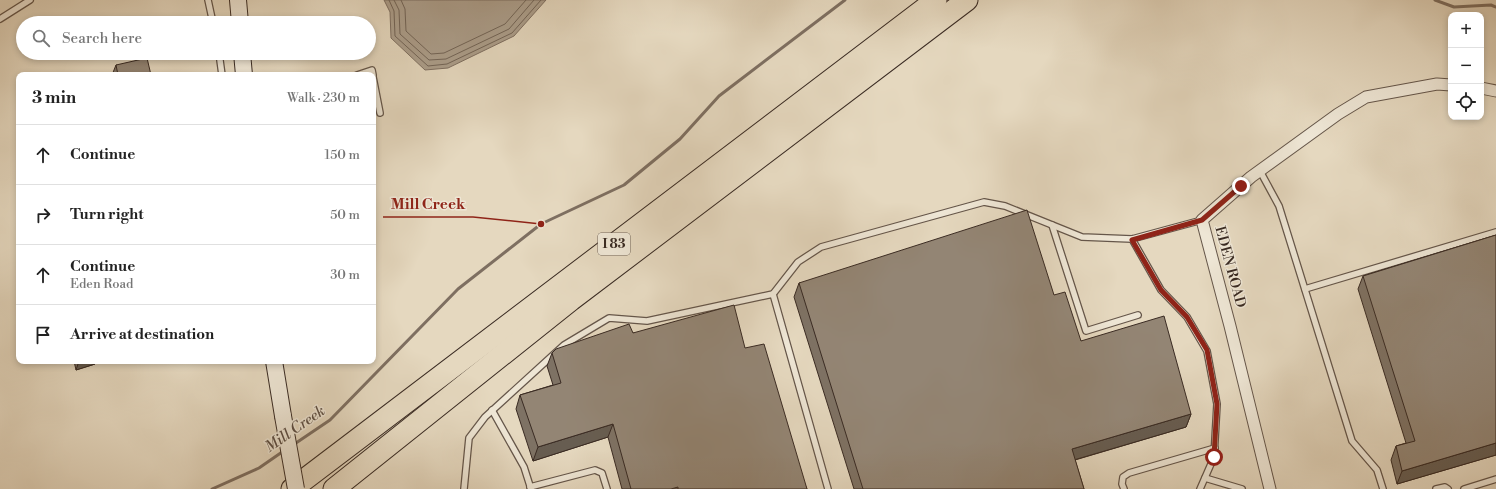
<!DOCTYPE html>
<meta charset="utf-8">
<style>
body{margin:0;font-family:"Libre Bodoni",serif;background:#f2f2f2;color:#222}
.controls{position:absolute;right:12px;top:12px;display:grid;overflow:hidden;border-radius:8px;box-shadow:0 2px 6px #0003}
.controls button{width:36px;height:36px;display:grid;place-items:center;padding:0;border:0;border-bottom:1px solid #e0e0e0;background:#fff;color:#222;font:20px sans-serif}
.stop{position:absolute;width:12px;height:12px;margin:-9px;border:3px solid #8f2418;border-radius:50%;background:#fff}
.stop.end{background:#8f2418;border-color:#fff;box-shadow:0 1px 4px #0008}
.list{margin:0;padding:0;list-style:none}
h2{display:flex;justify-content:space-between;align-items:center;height:52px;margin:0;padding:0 16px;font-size:17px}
h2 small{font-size:13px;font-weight:400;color:#767676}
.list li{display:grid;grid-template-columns:26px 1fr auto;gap:12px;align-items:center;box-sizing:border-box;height:60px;padding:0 16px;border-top:1px solid #e0e0e0}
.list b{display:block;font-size:15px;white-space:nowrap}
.list p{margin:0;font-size:13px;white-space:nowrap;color:#767676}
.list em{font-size:13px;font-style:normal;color:#767676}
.icon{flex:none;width:22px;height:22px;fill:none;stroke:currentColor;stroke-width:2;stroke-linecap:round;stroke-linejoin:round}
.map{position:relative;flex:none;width:1496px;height:489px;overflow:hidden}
.search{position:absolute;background:#fff;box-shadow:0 2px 6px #0003;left:16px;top:16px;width:360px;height:44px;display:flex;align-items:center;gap:10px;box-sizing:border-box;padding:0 14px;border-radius:22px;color:#767676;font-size:15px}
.panel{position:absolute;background:#fff;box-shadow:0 2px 6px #0003;left:16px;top:72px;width:360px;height:292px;border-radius:8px}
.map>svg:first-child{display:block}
</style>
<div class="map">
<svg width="1496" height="489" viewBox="0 0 1496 489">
<rect width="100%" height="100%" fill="#e5d8bf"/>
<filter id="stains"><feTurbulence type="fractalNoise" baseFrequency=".005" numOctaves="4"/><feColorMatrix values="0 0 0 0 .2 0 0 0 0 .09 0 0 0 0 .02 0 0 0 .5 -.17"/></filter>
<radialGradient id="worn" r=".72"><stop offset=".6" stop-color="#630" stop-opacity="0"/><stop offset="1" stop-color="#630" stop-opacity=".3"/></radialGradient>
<polygon fill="#ab9d8a" stroke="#7e6f61" points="384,0 546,0 514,36 448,68 425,70 391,38 390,12"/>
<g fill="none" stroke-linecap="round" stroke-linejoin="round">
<g stroke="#726456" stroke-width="1">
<polyline points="389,0 394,11 395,36 428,66 447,64 512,33 541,0"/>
<polyline points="394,0 399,10 400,34 429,60 446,59 509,29 534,0"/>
<polyline points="401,0 405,9 406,31 431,54 444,53 505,24 526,0"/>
</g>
<g stroke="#7e6f61" stroke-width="3">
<polyline points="1435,0 1454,7 1491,5 1496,7"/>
<polyline points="293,445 330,420 458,289 541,224 624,185 680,139 719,96 845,0"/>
<polyline points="212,489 259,468 285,450"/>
</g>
<g stroke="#65564a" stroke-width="8">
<g id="lane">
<polyline points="208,0 213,23"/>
<polyline points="0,19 30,0"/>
<polyline points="219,53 222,75"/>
<polyline points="357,75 372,70 373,75"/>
<polyline points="373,77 380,113"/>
<polyline points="1260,171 1279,206 1352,441 1377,470 1383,489"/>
<polyline points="1052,225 1086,331 1138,315"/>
<polyline points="1132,239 1161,290 1187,317 1207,351 1217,404 1214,457 1200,489"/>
<polyline points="1305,289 1496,232"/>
<polyline points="773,294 828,489"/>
<polyline points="492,410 524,467 531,489"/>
<polyline points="1205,478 1242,489"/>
<polyline points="530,487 595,470 602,473 607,489"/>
<polyline points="464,489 469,438 485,417 564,345 609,318 647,321 773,294 798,262 821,247 984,202 1005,206 1082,237 1132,239 1202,220"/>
<polyline points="1124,489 1122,484 1123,477 1129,473 1215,448"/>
<polyline points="1436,489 1445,487 1448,489"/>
<polyline points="1464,489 1496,479"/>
</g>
</g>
<g stroke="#65564a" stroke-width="13">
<g id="street">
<polyline points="1481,88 1496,91"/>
<polyline points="1270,489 1230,326 1202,220 1251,177 1338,114 1366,97 1437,84 1451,85"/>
</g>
</g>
<g stroke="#3a2b23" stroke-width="18">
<g id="secondary">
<polyline points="238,0 240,23"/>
<polyline points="242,53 244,75"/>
<polyline points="274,361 283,416"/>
</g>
</g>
<g stroke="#3a2b23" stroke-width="23">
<g id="highway">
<polyline points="292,489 936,0"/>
<polyline points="334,489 571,300 967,0"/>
</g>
</g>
<use href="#lane" stroke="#eee6d5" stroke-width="5.5"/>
<use href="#street" stroke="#eee6d5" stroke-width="11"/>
<use href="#secondary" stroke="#eee6d5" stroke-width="16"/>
<use href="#highway" stroke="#e5d8bf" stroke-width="21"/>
<g stroke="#3a2b23" stroke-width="18" stroke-linecap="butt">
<polyline id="secondary-bridge" points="283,416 296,489"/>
</g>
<use href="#secondary-bridge" stroke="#eee6d5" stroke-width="16"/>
</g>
<g fill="#7e7264" stroke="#3a2b23">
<polygon points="116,65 151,75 112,75"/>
<polygon points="1496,235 1496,455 1397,484 1391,460 1396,446 1406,443 1358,289 1363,276"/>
<polygon points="799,283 1054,295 1081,341 1191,414 1186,427 1075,460 1084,489 854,489 794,297"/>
<polygon points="633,333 745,348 807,489 622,489 608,437 533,461 516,409 520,395 553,385 547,366 552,353"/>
<polygon points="74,361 96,361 95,364 76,370"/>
</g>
<g fill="#675d51" stroke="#3a2b23">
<polygon points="79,361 96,361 95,364 76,370"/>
<polygon points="1191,414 1186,427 1067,462 1072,449"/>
<polygon points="613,424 608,437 533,461 538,447"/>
<polygon points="1496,443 1496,455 1397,484 1402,471"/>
</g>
<g fill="#938574" stroke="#3a2b23">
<polygon points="147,58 151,75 118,75 116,65"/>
<polygon points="1027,210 1054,295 1065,292 1081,341 1164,316 1191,414 1072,449 1084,489 863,489 799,283"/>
<polygon points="1496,235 1496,443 1402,471 1396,446 1415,441 1363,276"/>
<polygon points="734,305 745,348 764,344 807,489 678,489 678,487 671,489 631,489 613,424 538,447 520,395 561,383 552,353 556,349 629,324 633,333"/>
</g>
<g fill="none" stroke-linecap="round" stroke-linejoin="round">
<polyline stroke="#8f2418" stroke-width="5" points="1214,457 1217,404 1207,350 1187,317 1161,290 1132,240 1202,220 1241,186"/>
</g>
<g text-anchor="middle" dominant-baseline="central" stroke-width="3" stroke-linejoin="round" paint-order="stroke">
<rect fill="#eee6d5" stroke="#706358" stroke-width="1" x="598" y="233" width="32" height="22" rx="3"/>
<g font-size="13" font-weight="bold" fill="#3a2b23">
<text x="614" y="244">I 83</text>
</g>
<g font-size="14" fill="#3a2b23" stroke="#eee6d5">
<text transform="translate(1230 267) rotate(75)">EDEN ROAD</text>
</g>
<g font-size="15" font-style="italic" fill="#5c4d42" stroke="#eee6d5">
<text transform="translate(295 429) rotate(-35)">Mill Creek</text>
</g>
</g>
<path fill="none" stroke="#8f2418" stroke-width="1.5" d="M541 224L473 217H383"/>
<circle fill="#8f2418" stroke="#eee6d5" stroke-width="1.5" cx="541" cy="224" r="4"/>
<g font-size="15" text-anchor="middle" font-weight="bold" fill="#8f2418" stroke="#eee6d5" stroke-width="3" stroke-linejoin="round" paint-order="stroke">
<text x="428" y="209">Mill Creek</text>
</g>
<rect width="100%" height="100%" filter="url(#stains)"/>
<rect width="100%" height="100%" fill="url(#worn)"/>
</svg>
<div class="controls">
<button>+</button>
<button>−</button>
<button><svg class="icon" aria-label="locate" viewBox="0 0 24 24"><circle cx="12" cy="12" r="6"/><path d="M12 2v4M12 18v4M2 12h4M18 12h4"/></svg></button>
</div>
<div class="stop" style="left:1214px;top:457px"></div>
<div class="stop end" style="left:1241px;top:186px"></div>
<div class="search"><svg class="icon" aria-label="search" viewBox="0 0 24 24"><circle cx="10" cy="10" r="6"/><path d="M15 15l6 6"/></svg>Search here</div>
<section class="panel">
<h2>3 min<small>Walk · 230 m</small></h2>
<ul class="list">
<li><svg class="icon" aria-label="ahead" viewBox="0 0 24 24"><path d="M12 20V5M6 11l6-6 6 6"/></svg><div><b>Continue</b></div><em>150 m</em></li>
<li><svg class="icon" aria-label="right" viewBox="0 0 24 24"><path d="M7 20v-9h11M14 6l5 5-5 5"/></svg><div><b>Turn right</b></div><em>50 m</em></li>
<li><svg class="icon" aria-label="ahead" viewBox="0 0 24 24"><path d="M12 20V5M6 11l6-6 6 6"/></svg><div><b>Continue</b><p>Eden Road</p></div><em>30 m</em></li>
<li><svg class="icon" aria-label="arrive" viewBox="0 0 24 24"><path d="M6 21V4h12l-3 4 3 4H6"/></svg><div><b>Arrive at destination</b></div></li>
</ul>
</section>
</div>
